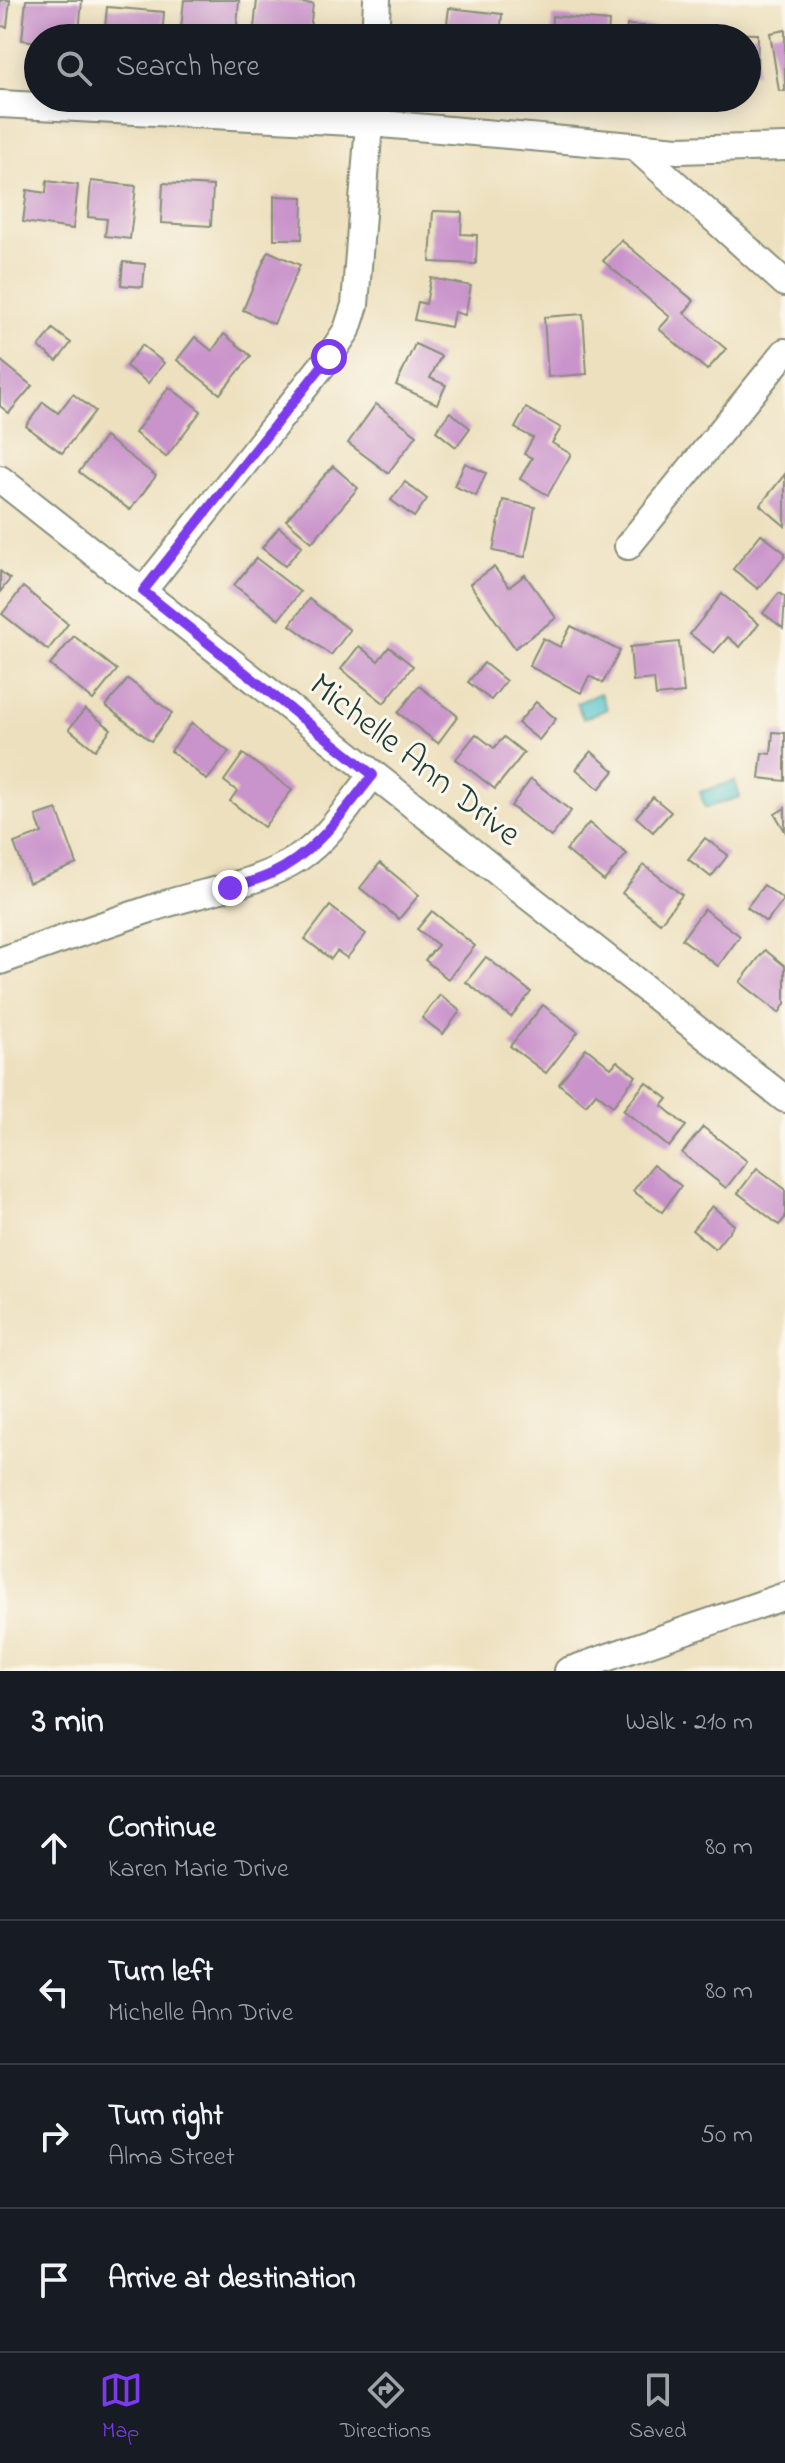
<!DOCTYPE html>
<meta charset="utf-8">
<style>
body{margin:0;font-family:"Indie Flower",sans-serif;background:#20242c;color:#f1f3f6}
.stop{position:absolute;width:24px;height:24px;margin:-18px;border:6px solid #7c3aed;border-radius:50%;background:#fff}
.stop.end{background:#7c3aed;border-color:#fff;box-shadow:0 2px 8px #0008}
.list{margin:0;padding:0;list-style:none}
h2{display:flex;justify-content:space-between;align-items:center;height:104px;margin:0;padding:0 32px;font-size:34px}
h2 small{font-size:26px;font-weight:400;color:#9ea1a6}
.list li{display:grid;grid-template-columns:52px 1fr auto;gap:24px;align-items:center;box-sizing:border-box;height:144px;padding:0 32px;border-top:2px solid #363941}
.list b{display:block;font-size:30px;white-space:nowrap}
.list p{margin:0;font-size:26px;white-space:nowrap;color:#9ea1a6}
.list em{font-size:26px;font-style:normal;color:#9ea1a6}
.icon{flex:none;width:44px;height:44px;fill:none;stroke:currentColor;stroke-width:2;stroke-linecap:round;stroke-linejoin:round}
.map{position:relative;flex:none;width:785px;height:1671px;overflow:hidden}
.search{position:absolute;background:#171b24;box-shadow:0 4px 20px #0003;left:24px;right:24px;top:24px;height:88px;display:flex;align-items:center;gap:20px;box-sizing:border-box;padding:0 28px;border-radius:44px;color:#9ea1a6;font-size:30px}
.sheet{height:680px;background:#171b24}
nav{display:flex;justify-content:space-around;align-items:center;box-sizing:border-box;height:112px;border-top:2px solid #363941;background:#171b24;font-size:22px;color:#9ea1a6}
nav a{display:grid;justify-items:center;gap:4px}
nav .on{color:#7c3aed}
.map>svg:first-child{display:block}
</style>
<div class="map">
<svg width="785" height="1671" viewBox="0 0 785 1671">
<rect width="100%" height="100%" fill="#fbf7ec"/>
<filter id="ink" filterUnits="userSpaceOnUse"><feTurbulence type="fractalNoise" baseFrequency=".0125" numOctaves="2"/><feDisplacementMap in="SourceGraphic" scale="16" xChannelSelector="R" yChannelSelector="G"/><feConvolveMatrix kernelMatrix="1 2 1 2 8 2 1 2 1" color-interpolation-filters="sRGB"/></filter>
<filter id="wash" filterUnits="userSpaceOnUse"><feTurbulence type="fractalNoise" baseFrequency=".006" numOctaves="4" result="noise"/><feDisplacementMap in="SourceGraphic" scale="32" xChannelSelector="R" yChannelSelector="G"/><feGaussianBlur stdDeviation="1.8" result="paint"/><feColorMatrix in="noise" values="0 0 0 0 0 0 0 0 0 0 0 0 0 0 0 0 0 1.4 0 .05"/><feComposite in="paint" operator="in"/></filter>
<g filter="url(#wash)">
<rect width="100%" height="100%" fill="#ede0be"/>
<g fill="#55c3ca" stroke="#3a807f" stroke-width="2">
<polygon points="600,693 607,709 583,719 577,703"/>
<polygon points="735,781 740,797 705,808 700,792"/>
</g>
<g id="blocks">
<g fill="#c993cb">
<polygon points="0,0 10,0 7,27 0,26"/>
<polygon points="26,0 82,0 79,33 53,30 53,38 38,38 38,42 22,40"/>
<polygon points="184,0 239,0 236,38 180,38"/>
<polygon points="257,0 313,4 309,38 253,38"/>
<polygon points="107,7 164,12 162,38 104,38"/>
<polygon points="449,8 502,14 500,38 445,38"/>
<polygon points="552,16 609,21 608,38 551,38"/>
<polygon points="627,25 687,29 686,38 626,38"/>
<polygon points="785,30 785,91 779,91 770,33"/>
<polygon points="703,33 758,34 757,73 747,73 747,38 703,38"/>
<polygon points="47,181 78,185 73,229 23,222 27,190 46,193"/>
<polygon points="91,181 136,186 130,239 105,236 107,219 88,217"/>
<polygon points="163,183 213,186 211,226 161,223"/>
<polygon points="274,196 303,197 302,239 274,239"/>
<polygon points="433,211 462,212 461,234 477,235 476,264 430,262"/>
<polygon points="621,240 694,301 684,313 726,349 707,370 659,329 670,317 603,261"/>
<polygon points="268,251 300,265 274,324 243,310"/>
<polygon points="123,262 145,264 143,287 121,285"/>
<polygon points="431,278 471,286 465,315 454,312 451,327 414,320 418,302 426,304"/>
<polygon points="583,314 587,374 548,377 544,317"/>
<polygon points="53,329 71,343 57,361 39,347"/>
<polygon points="224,334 251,356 220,394 177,360 195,337 212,351"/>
<polygon points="415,344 441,356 430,378 446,385 437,404 396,385"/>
<polygon points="142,345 164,363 148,383 126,366"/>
<polygon points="0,360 32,386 9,413 0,406"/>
<polygon points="169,387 201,411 166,457 135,433"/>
<polygon points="73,394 95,411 62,453 26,426 43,402 58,413"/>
<polygon points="376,404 417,435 388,473 348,443"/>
<polygon points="526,408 561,428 552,443 571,454 548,495 520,479 532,458 524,454 533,438 515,428"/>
<polygon points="450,412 470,428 456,447 436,431"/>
<polygon points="105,437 156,476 130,510 79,472"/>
<polygon points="465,463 486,473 476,496 454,486"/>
<polygon points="333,466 358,488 312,542 286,520"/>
<polygon points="785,474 785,526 760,505"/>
<polygon points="405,482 427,499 414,517 391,500"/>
<polygon points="503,500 535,507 525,557 493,551"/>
<polygon points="279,527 302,546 285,566 262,548"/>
<polygon points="761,534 785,553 785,556 758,589 733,569"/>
<polygon points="256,558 300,592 279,619 234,585"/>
<polygon points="494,567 509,587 525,575 556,618 515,648 470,584"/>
<polygon points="0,571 10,579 0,592"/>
<polygon points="23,587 68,624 48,650 2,614"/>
<polygon points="779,593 785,597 783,628 763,613"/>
<polygon points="722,594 759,624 740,647 728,637 714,653 690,634"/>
<polygon points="309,599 350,630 331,655 290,625"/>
<polygon points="571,626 620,651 603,683 589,676 581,693 529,666 543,638 560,647"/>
<polygon points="74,636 117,670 93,700 50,665"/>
<polygon points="679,642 684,693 656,696 654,679 633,681 630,647"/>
<polygon points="359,646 378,661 389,647 413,666 384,703 341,669"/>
<polygon points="484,663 506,681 491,700 468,682"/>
<polygon points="128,679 172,713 151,741 106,706"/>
<polygon points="419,686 458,716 438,743 398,713"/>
<polygon points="536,702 556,719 539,740 518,723"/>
<polygon points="85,709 111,729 95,750 69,729"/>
<polygon points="192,723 229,752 207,780 171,751"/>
<polygon points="773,732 785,733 785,781 759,778 762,753 771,754"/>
<polygon points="476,734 494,748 504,737 524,753 495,789 456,759"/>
<polygon points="591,751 614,771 599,789 576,769"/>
<polygon points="243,754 292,790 264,827 230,801 237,791 224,781"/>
<polygon points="531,779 571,811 551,837 511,806"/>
<polygon points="653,797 671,812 653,832 636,817"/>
<polygon points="785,808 785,831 775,814"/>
<polygon points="57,809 77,864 29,883 14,843 42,833 36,816"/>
<polygon points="589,823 627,854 604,881 566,850"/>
<polygon points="705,838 728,855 711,877 688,859"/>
<polygon points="380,863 419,895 399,919 360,888"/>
<polygon points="644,865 682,895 660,923 622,893"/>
<polygon points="764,885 784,900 766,922 747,907"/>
<polygon points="330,906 366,934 347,958 337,951 331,959 305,939"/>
<polygon points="704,909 740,936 718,966 682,939"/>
<polygon points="432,911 475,946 448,979 425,960 438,945 417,929"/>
<polygon points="765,950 785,966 785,1004 779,1013 740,982"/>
<polygon points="486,957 531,992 511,1017 466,982"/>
<polygon points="440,995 460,1011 443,1034 422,1018"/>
<polygon points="543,1005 578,1032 546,1073 510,1046"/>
<polygon points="586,1048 611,1068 617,1061 636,1076 613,1106 596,1093 586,1105 559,1084"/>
<polygon points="646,1082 668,1099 662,1106 686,1126 669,1147 623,1110"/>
<polygon points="703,1127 747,1161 726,1188 682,1153"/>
<polygon points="653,1165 681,1186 662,1212 633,1191"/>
<polygon points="757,1168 785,1189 785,1218 779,1225 738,1193"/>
<polygon points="712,1206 734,1225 715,1249 692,1230"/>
</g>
</g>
</g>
<g filter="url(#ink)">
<use href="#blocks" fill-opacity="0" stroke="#868e79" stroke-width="2"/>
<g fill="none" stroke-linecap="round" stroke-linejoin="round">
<g stroke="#868e79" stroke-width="30">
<g id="minor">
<polyline points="375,38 377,0"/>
<polyline points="0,104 370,123 678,150 785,147"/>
<polyline points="634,146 785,283"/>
<polyline points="0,479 785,1099"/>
<polyline points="628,546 785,352"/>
<polyline points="143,591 329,357 347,330 355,305 371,98"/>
<path d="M0,961C54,942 108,923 162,905C209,890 257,885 300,857C330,837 350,803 373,775"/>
<polyline points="568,1671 785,1596"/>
</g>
</g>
<use href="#minor" stroke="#fff" stroke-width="26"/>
</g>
</g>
<g fill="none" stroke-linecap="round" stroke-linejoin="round" filter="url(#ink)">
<path stroke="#7c3aed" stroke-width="10" d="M230,888C244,884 258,880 271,874C316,853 343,812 373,775L143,591L329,357"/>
</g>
<g text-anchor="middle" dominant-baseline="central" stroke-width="6" stroke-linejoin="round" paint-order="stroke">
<g font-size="36" fill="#1f3d34" stroke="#fbf7ec">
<text transform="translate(414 761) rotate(38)">Michelle Ann Drive</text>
</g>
</g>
</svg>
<div class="stop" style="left:329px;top:357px"></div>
<div class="stop end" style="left:230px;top:888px"></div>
<div class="search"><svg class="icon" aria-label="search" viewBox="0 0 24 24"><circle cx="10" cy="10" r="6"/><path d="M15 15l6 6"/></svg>Search here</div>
</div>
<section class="sheet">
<h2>3 min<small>Walk · 210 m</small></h2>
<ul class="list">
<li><svg class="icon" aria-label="ahead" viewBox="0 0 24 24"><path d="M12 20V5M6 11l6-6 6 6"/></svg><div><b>Continue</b><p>Karen Marie Drive</p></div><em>80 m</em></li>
<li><svg class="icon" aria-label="left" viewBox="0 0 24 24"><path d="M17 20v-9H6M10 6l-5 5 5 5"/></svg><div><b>Turn left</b><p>Michelle Ann Drive</p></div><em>80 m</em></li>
<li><svg class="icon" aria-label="right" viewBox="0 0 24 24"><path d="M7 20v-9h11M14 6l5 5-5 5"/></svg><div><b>Turn right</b><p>Alma Street</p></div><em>50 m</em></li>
<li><svg class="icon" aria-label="arrive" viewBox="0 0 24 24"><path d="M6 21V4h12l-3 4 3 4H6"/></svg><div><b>Arrive at destination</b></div></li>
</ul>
</section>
<nav>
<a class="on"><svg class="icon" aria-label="map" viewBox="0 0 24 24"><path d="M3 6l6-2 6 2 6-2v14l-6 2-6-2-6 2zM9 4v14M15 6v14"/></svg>Map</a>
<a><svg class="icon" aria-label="directions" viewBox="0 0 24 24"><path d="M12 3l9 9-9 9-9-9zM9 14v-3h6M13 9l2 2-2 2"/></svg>Directions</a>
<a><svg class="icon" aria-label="saved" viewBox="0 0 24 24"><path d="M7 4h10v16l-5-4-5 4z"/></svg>Saved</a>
</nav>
